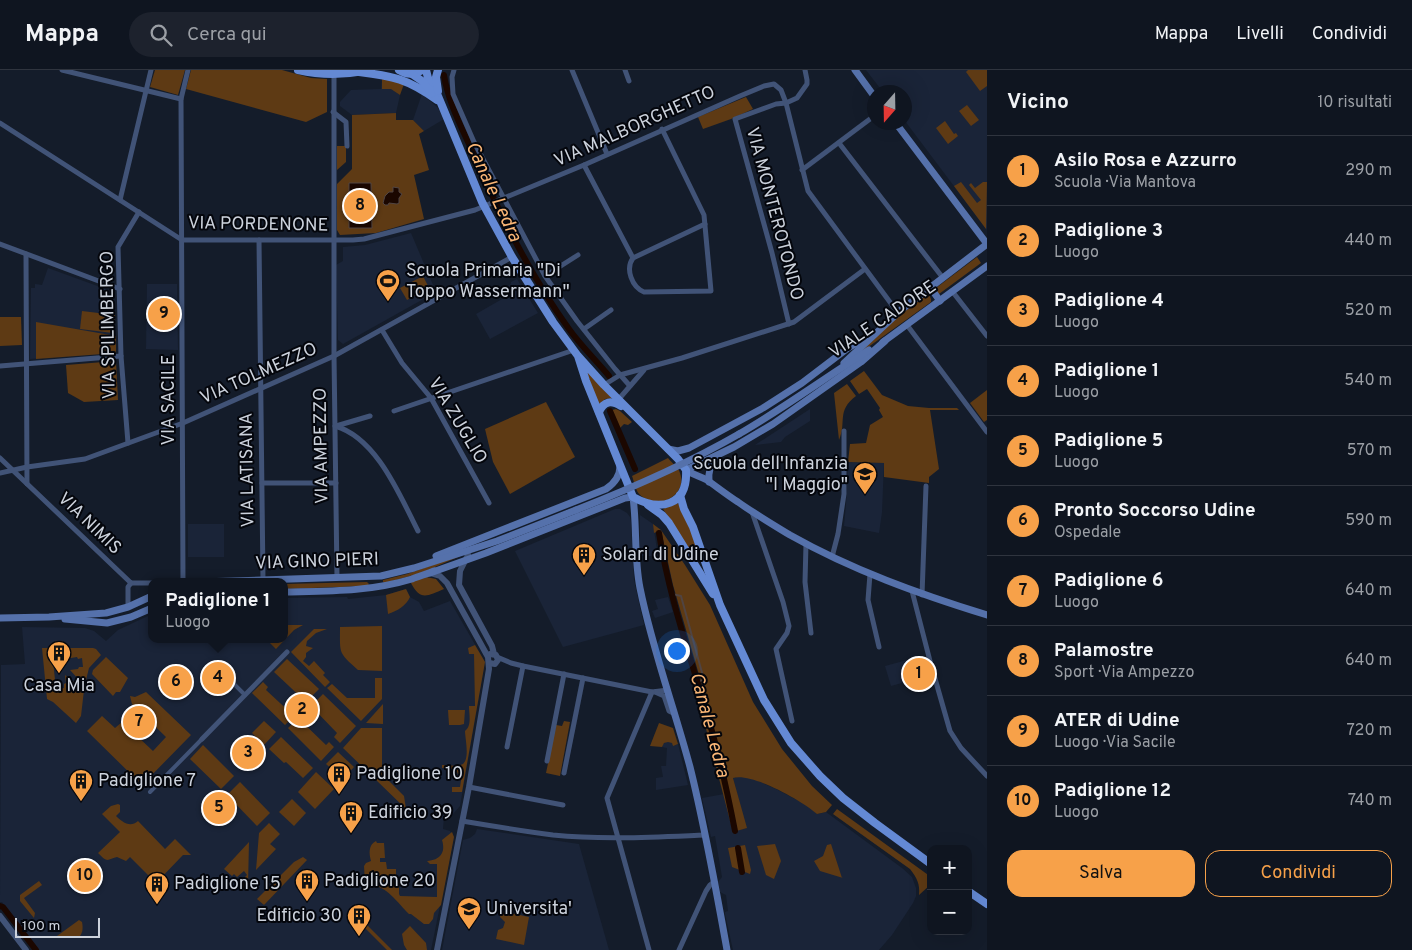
<!DOCTYPE html>
<html lang="it">
<meta charset="utf-8">
<style>
body{margin:0;font-family:Overpass,sans-serif;background:#1d222d;color:#f1f3f6}
.controls{position:absolute;right:15px;bottom:15px;display:grid;overflow:hidden;border-radius:10px;box-shadow:0 5px 20px #0002}
.controls button{width:45px;height:45px;display:grid;place-items:center;padding:0;border:0;border-bottom:1px solid #2f343e;background:#0f1520;color:#f1f3f6;font:25px sans-serif}
.compass{position:absolute;left:867px;top:15px;width:45px;height:45px;border-radius:50%;background:#0f1520;box-shadow:0 5px 20px #0002;rotate:200deg}
.scale{position:absolute;left:15px;bottom:12px;width:85px;box-sizing:border-box;padding-left:5px;border:2px solid #ccd2dc;border-top:0;font-size:14px;line-height:18px;white-space:nowrap;color:#ccd2dc;-webkit-text-stroke:4px #04060c;paint-order:stroke}
.you{position:absolute;left:676px;top:580px;width:18px;height:18px;margin:-12px;border:4px solid #fff;border-radius:50%;background:#1a73e8;box-shadow:0 0 0 8px #1a73e833}
.badge{display:grid;place-items:center;width:32px;height:32px;border-radius:50%;background:#f7a149;color:#111;font-size:16px;font-weight:700}
.pin{position:absolute;translate:-50% -50%;border:2px solid #fff;box-shadow:0 1px 5px #0006}
.popup{position:absolute;left:148px;top:508px;width:140px;height:65px;box-sizing:border-box;display:grid;place-content:center;border-radius:10px;background:#0f1520;filter:drop-shadow(0 1px 4px #0005);font-size:16px;white-space:nowrap;color:#9b9fa5}
.popup b{font-size:19px;color:#f1f3f6}
.popup::after{content:'';position:absolute;left:50%;top:100%;margin-left:-10px;border:10px solid transparent;border-top-color:#0f1520}
.list{margin:0;padding:0;list-style:none}
h2{display:flex;justify-content:space-between;align-items:center;height:65px;margin:0;padding:0 20px;font-size:21px}
h2 small{font-size:16px;font-weight:400;color:#9b9fa5}
.list li{display:grid;grid-template-columns:32px 1fr auto;gap:15px;align-items:center;box-sizing:border-box;height:70px;padding:0 20px;border-top:1px solid #2f343e}
.list b{display:block;font-size:19px;white-space:nowrap}
.list p{margin:0;font-size:16px;white-space:nowrap;color:#9b9fa5}
.list em{font-size:16px;font-style:normal;color:#9b9fa5}
.actions{display:flex;gap:10px;padding:15px 20px}
.actions a{flex:1;padding:11px 0;border:1px solid #f7a149;border-radius:15px;text-align:center;font-size:18px;color:#f7a149}
.actions .main{background:#f7a149;color:#111}
.icon{flex:none;width:28px;height:28px;fill:none;stroke:currentColor;stroke-width:2;stroke-linecap:round;stroke-linejoin:round}
.map{position:relative;flex:none;width:987px;height:880px;overflow:hidden}
header{display:flex;align-items:center;gap:30px;box-sizing:border-box;height:70px;padding:0 25px;background:#0f1520;border-bottom:1px solid #2f343e}
header strong{font-size:24px}
nav{display:flex;gap:28px;margin-inline-start:auto;font-size:18px}
.search{width:350px;height:45px;background:#1d222d;display:flex;align-items:center;gap:12px;box-sizing:border-box;padding:0 18px;border-radius:28px;color:#9b9fa5;font-size:19px}
main{display:flex}
aside{flex:1;background:#0f1520}
.map>svg:first-child{display:block}
</style>
<header>
<strong>Mappa</strong>
<div class="search"><svg class="icon" aria-label="search" viewBox="0 0 24 24"><circle cx="10" cy="10" r="6"/><path d="M15 15l6 6"/></svg>Cerca qui</div>
<nav><a>Mappa</a><a>Livelli</a><a>Condividi</a></nav>
</header>
<main>
<div class="map">
<svg width="987" height="880" viewBox="0 0 987 880">
<rect width="100%" height="100%" fill="#141c2a"/>
<g fill="#1a2438">
<polygon points="866,0 987,0 987,160 905,51 904,22 883,22"/>
<polygon points="382,8 400,25 396,43 352,45 340,36 340,32 351,20 381,19"/>
<polygon points="422,24 437,37 442,44 444,49 424,61 413,50"/>
<polygon points="411,163 436,222 343,274 338,270 336,195 343,191 343,177 365,175"/>
<polygon points="48,198 114,222 116,283 30,289 31,218 35,218 35,214 42,215"/>
<polygon points="517,209 538,243 490,269 476,244 511,224 508,216 511,214 511,212"/>
<polygon points="147,214 177,214 178,280 146,279"/>
<polygon points="810,339 810,351 785,367 781,372 755,375"/>
<polygon points="848,392 884,393 882,442 879,463 844,456 846,434"/>
<polygon points="615,439 620,439 627,443 630,447 631,452 634,510 644,555 563,577 515,481"/>
<polygon points="640,445 653,454 658,486 640,486"/>
<rect x="188" y="454" width="36" height="33"/>
<polygon points="406,519 410,527 419,532 424,541 450,531 485,592 460,736 453,744 444,747 443,759 450,761 454,767 431,880 38,880 2,832 0,832 1,595 25,594 22,557 85,558 94,561 106,571 118,560 152,544 152,569 284,569 284,528 347,527 348,529 386,525"/>
<polygon points="668,527 673,542 655,548 652,541 658,539 655,530"/>
<polygon points="922,588 927,606 891,616 885,596 907,590 908,592"/>
<polygon points="666,672 671,672 674,675 678,674 688,715 656,720 656,708 663,707 661,696 666,696 667,678 662,677 663,674"/>
<polygon points="741,706 754,709 776,719 799,731 811,738 817,744 826,742 902,798 912,807 916,818 916,826 913,833 892,865 879,880 733,880 725,844 725,842 728,841 726,825 720,822 718,812 722,807 715,766 711,767 702,728 724,724 733,761 746,758 733,708"/>
<polygon points="477,759 579,774 609,880 442,880 463,770 470,768 475,764"/>
</g>
<g fill="#5e3a14">
<polygon points="155,0 185,0 178,25 150,17"/>
<polygon points="191,0 282,0 311,8 327,9 327,42 306,52 186,19"/>
<polygon points="968,0 987,0 987,16 980,21 966,2"/>
<polygon points="382,8 404,14 400,25 391,19 382,19"/>
<polygon points="746,27 753,39 731,49 703,59 698,47"/>
<polygon points="967,35 979,50 971,56 959,41"/>
<polygon points="396,43 396,50 413,50 424,61 419,64 429,100 414,105 424,149 376,163 340,165 337,160 337,114 352,99 352,45"/>
<polygon points="945,51 954,64 956,63 958,66 948,74 936,58"/>
<polygon points="337,76 346,76 346,92 337,100"/>
<polygon points="961,112 977,133 981,130 969,115 971,113 975,118 983,112 987,112 986,159 954,116"/>
<polygon points="977,187 981,193 939,224 937,223 935,220 936,218"/>
<polygon points="423,206 429,218 407,230 400,218"/>
<polygon points="926,225 929,225 931,229 931,232 853,288 890,253"/>
<polygon points="82,241 115,245 113,263 80,259"/>
<polygon points="0,247 21,247 22,275 0,276"/>
<polygon points="36,252 116,266 116,283 36,289"/>
<polygon points="116,291 118,330 84,332 68,323 66,295"/>
<polygon points="584,295 613,328 605,329 599,335"/>
<polygon points="864,301 882,325 908,336 929,338 957,338 959,340 930,340 939,399 929,407 929,413 884,407 884,393 848,392 850,374 866,373 870,355 883,347 879,340 880,338 867,319 859,324 850,311"/>
<path d="M847,314L856,326C836,341 847,352 839,370L834,323Z"/>
<polygon points="987,320 987,350 984,352 970,333"/>
<polygon points="546,332 575,387 510,424 493,392 485,359"/>
<polygon points="616,339 620,341 632,352 628,355 624,354 620,358 612,340"/>
<path d="M668,388C672,393 679,398 680,403C687,422 665,437 649,430C645,428 642,427 639,424C635,419 634,411 632,406Z"/>
<polygon points="678,433 689,455 697,480 695,483 692,483 663,439"/>
<path d="M653,454L661,460L685,495L710,535L753,632L782,679L812,716L832,735L826,742L817,744C803,731 751,702 733,708L747,758L733,762L705,655L713,653L673,515L661,460L654,463Z"/>
<polygon points="472,481 421,503 385,513 383,512 383,510 407,504"/>
<path d="M426,507L436,509L444,519C427,526 420,532 410,511Z"/>
<polygon points="367,512 369,514 367,516 284,519 284,514"/>
<path d="M406,519L410,527C406,536 397,541 388,544L386,525Z"/>
<polygon points="284,555 303,555 294,560 276,579 266,569 284,569"/>
<path d="M382,556V601L358,600C338,582 340,584 340,557Z"/>
<polygon points="314,559 327,559 316,563 307,571 306,576 313,578 306,583 306,587 303,591 309,596 314,591 325,603 323,605 330,612 325,617 291,582"/>
<path d="M475,575L485,592L462,722H452V717H460L462,704H458C456,697 448,699 442,698V695C447,695 458,697 463,694C470,688 465,668 465,661C472,656 469,644 469,636H475L474,584H469L468,578Z"/>
<polygon points="42,578 93,578 96,579 101,585 89,598 86,610 80,611 70,600 78,599 79,597 83,597 82,588 78,589 77,587 53,591 56,619 64,618 64,614 66,613 65,605 84,620 81,646 76,653 53,632 47,629"/>
<polygon points="106,587 128,608 120,622 116,622 113,626 92,604 93,600"/>
<polygon points="287,589 319,619 306,632 274,602"/>
<polygon points="375,608 382,608 382,629 361,651 327,618 332,614 347,628 375,628"/>
<polygon points="263,612 268,617 266,620 294,646 285,655 252,623"/>
<polygon points="146,622 191,665 142,715 87,661 102,646 115,658 122,652 153,681 166,667 132,634 130,626 135,627"/>
<polygon points="323,624 356,656 340,673 334,667 337,663 311,636"/>
<polygon points="383,634 383,654 366,653"/>
<polygon points="448,640 465,640 464,654 460,655 449,655"/>
<polygon points="298,648 326,675 329,672 334,677 321,691 288,658"/>
<polygon points="264,651 276,662 264,675 252,663"/>
<polygon points="564,651 570,652 560,706 546,703 556,655 562,656"/>
<polygon points="659,653 673,658 678,674 673,676 672,673 668,672 664,673 662,677 650,676"/>
<path d="M361,658H382V696H391C391,700 387,703 388,710L404,726L406,739L343,678Z"/>
<polygon points="281,667 313,698 303,708 286,692 284,693 269,679"/>
<polygon points="203,675 234,706 221,719 190,689"/>
<polygon points="338,682 354,697 343,709 326,694"/>
<polygon points="316,702 334,719 315,739 298,722"/>
<polygon points="240,712 270,743 257,756 227,725"/>
<polygon points="292,729 306,743 294,756 279,742"/>
<path d="M118,734L120,735V742L116,746C122,752 130,758 138,751L165,779L175,769L191,785H183L156,813L130,787L126,791L117,787C106,790 108,793 98,783L120,762L102,744L111,736Z"/>
<path d="M837,739L931,807L930,815L919,825C920,814 917,808 910,799L833,744Z"/>
<polygon points="269,753 280,764 270,774 276,779 256,800 259,763"/>
<path d="M452,762L454,767L441,835L434,843L433,849L429,854H424L411,844H409C398,833 385,814 369,815L365,813L364,796L366,793L371,791C369,784 368,775 376,771L377,773H384L385,788H380V792H386L387,799H396V813H399V824L400,826L437,827V794H430L427,791C440,790 446,783 442,770Z"/>
<polygon points="249,772 248,816 245,819 239,813 247,805 244,801 237,807 234,804 232,806 224,799"/>
<polygon points="775,774 781,791 774,809 766,805 757,776"/>
<polygon points="831,774 842,808 843,808 820,801 814,791 823,786 827,775"/>
<polygon points="745,775 751,800 750,804 732,797 728,778"/>
<polygon points="303,787 307,790 264,835 257,829 294,792"/>
<polygon points="39,811 42,815 24,828 35,843 34,848 20,831 20,825"/>
<polygon points="501,841 529,847 524,875 496,869 498,860 503,858 505,852 500,847"/>
<polygon points="360,843 363,845 360,848 392,880 387,880 356,849 357,845"/>
<path d="M79,850L82,852C83,857 83,862 80,866L74,868L57,866Z"/>
<polygon points="410,856 426,873 427,880 407,880 404,875 402,864"/>
</g>
<g fill="#1b0700" stroke="#504442">
<polygon points="349,113 371,113 372,158 349,158"/>
<polygon points="393,117 399,118 399,122 402,124 399,128 399,133 397,134 389,133 388,135 385,135 383,133 385,126 389,122 393,122"/>
</g>
<g fill="none" stroke-linecap="round" stroke-linejoin="round">
<polyline stroke="#504442" stroke-width="2" points="672,524 681,526 704,610 697,612"/>
<g stroke="#1b0700" stroke-width="6">
<path d="M444,5C448,32 462,58 473,83C500,145 530,205 569,259C581,276 596,290 609,306"/>
<polyline points="610,341 635,399"/>
<path d="M659,463C669,528 692,591 710,654C720,689 728,725 735,761"/>
<polyline points="738,778 742,802"/>
<polyline points="0,836 3,837 36,880"/>
</g>
<g stroke="#415377" stroke-width="4">
<polyline points="233,613 245,625"/>
<polyline points="150,722 202,669"/>
</g>
<g stroke="#415377" stroke-width="5">
<polyline points="62,0 181,29"/>
<polyline points="454,0 452,7 453,24 474,72 545,206 577,251 615,299 630,316"/>
<polyline points="572,0 607,84"/>
<polyline points="625,0 629,11"/>
<polyline points="334,4 334,286 337,508"/>
<polyline points="333,42 346,52 347,76"/>
<polyline points="0,53 182,170 353,170 364,169 475,140 584,95 740,26 764,16 774,14 781,20 786,33 808,121 898,243"/>
<polyline points="839,73 943,208"/>
<polyline points="584,95 633,188"/>
<polyline points="802,100 874,46"/>
<polyline points="120,130 151,0"/>
<polyline points="259,170 263,510"/>
<polyline points="0,174 120,219"/>
<polyline points="26,184 27,414"/>
<path d="M633,188C625,199 632,217 644,222L711,221L704,145L662,59"/>
<polyline points="633,188 705,154"/>
<polyline points="545,206 578,185"/>
<polyline points="952,221 987,266"/>
<polyline points="789,254 772,183 735,49 776,34 786,33 797,28 807,14 807,10 805,0"/>
<polyline points="907,255 987,362"/>
<polyline points="584,259 611,240"/>
<polyline points="382,260 402,293 431,328 489,433"/>
<polyline points="0,296 121,286"/>
<polyline points="604,315 620,305 682,288 794,252 865,199"/>
<polyline points="618,330 644,300"/>
<polyline points="394,341 574,280"/>
<path d="M335,356C377,368 400,426 418,461"/>
<polyline points="336,356 370,346"/>
<polyline points="128,373 121,286 118,177 139,142"/>
<polyline points="0,388 131,513"/>
<polyline points="0,403 27,397 85,389 183,353 334,286 512,187"/>
<polyline points="262,413 336,413"/>
<polyline points="752,442 783,532 789,556 787,563 776,579 792,651"/>
<polyline points="806,474 805,512 811,563"/>
<polyline points="832,487 838,464 844,424 844,361"/>
<polyline points="870,504 868,530 879,577"/>
<polyline points="183,512 181,29 188,0"/>
<polyline points="131,513 152,513"/>
<polyline points="912,521 930,591 950,661 961,678 987,706"/>
<polyline points="922,525 926,416"/>
<polyline points="128,537 128,517 131,513"/>
<polyline points="497,587 511,593 523,596 652,622 668,620"/>
<polyline points="655,622 664,626 669,641 675,644"/>
<polyline points="202,669 287,582"/>
<polyline points="507,677 523,596"/>
<polyline points="547,691 564,604"/>
<polyline points="564,703 583,608"/>
<polyline points="469,717 563,735"/>
<path d="M462,751C492,756 522,761 553,765C603,770 655,767 705,765"/>
<polyline points="649,880 607,728 652,622"/>
<polyline points="679,880 706,821 710,815 714,812"/>
</g>
<g stroke="#415377" stroke-width="6">
<polyline points="468,485 460,501 459,515 492,576 494,584"/>
<polyline points="430,503 440,506 447,513 488,587 489,599 469,717 437,880"/>
<polyline points="489,593 495,594 498,590 496,585 490,584"/>
<polyline points="0,846 26,880"/>
</g>
<g stroke="#5571ab" stroke-width="7">
<polyline points="855,0 874,26"/>
<polyline points="895,52 987,174"/>
<polyline points="930,217 940,231"/>
<path d="M885,271L861,292L773,354L734,377L686,400C693,405 700,406 707,410C717,417 727,425 738,432C755,444 772,454 790,465C852,500 919,524 987,545"/>
<polyline points="883,272 987,196"/>
<polyline points="844,293 901,240 987,174"/>
<path d="M739,364C784,338 826,307 869,280"/>
<polyline points="668,379 678,381 689,378 763,338 802,313 848,278 874,264"/>
<path d="M709,412C708,402 710,395 717,387"/>
<path d="M436,486L606,419C615,413 620,406 620,396"/>
<path d="M430,503L486,483L625,428L633,427C637,457 634,488 640,518C652,578 674,637 690,697C705,757 716,819 727,880"/>
<polyline points="201,512 381,506 414,498 497,471 576,440"/>
<path d="M284,522C328,521 369,522 412,509C419,506 427,504 434,501"/>
<polyline points="0,548 49,547 106,543 128,537 152,526"/>
<polyline points="65,549 107,553 131,547 152,538"/>
</g>
<g stroke="#6489d4" stroke-width="8">
<path d="M298,0C320,5 342,5 364,1"/>
<path d="M399,0C407,5 414,5 422,0"/>
<path d="M426,0L428,8L438,26L482,132L512,187L553,252L578,286L604,315L678,389L686,400C688,436 660,442 633,427L586,311L578,286"/>
<path d="M359,2C393,6 408,9 437,30"/>
<polyline points="412,4 422,11 432,23"/>
<polyline points="438,21 436,7 438,0"/>
<path d="M599,342C604,331 611,330 621,336"/>
<polyline points="680,425 684,439 693,457 720,535 764,630 791,673 820,706 843,728 875,753 931,794"/>
<polyline points="648,435 662,445 669,453 713,524"/>
<polyline points="968,821 987,834"/>
</g>
<path stroke="#5571ab" stroke-width="7" d="M576,440C632,418 687,394 739,364"/>
</g>
<defs>
<g id="stadium-pin" transform="scale(1.25)"><path d="M0 17L-7.5 6A9.5 9.5 0 1 1 7.5 6Z" fill="#f7a149" stroke="#04060c"/><path d="M0-5a6.5 5 0 1 0 0 10a6.5 5 0 1 0 0-10ZM-3.5-1.8h7v3.6h-7Z" fill="#111"/></g>
<g id="school-pin" transform="scale(1.25)"><path d="M0 17L-7.5 6A9.5 9.5 0 1 1 7.5 6Z" fill="#f7a149" stroke="#04060c"/><path d="M0-5L7-2L0 1L-7-2ZM-4 1L0 2.5L4 1V4Q0 6-4 4Z" fill="#111"/></g>
<g id="building-pin" transform="scale(1.25)"><path d="M0 17L-7.5 6A9.5 9.5 0 1 1 7.5 6Z" fill="#f7a149" stroke="#04060c"/><path d="M-4-6H4V6H1V3H-1V6H-4ZM-2.5-4.3h1.7v1.8h-1.7ZM.8-4.3h1.7v1.8H.8ZM-2.5-1h1.7V.8h-1.7ZM.8-1h1.7V.8H.8Z" fill="#111"/></g>
</defs>
<g fill-rule="evenodd">
<use href="#stadium-pin" x="388" y="211"/>
<use href="#school-pin" x="865" y="404"/>
<use href="#building-pin" x="584" y="485"/>
<use href="#building-pin" x="59" y="583"/>
<use href="#building-pin" x="339" y="704"/>
<use href="#building-pin" x="81" y="711"/>
<use href="#building-pin" x="351" y="743"/>
<use href="#building-pin" x="307" y="811"/>
<use href="#building-pin" x="157" y="814"/>
<use href="#school-pin" x="469" y="839"/>
<use href="#building-pin" x="359" y="846"/>
</g>
<g text-anchor="middle" dominant-baseline="central" stroke-width="4" stroke-linejoin="round" paint-order="stroke">
<g font-size="18" fill="#ccd2dc" stroke="#04060c">
<text transform="translate(635 57) rotate(-24)">VIA MALBORGHETTO</text>
<text transform="translate(774 144) rotate(75)">VIA MONTEROTONDO</text>
<text transform="translate(258 155) rotate(1)">VIA PORDENONE</text>
<text transform="translate(883 250) rotate(-34)">VIALE CADORE</text>
<text transform="translate(109 255) rotate(-91)">VIA SPILIMBERGO</text>
<text transform="translate(259 304) rotate(-24)">VIA TOLMEZZO</text>
<text transform="translate(169 330) rotate(-90)">VIA SACILE</text>
<text transform="translate(457 351) rotate(59)">VIA ZUGLIO</text>
<text transform="translate(322 376) rotate(-91)">VIA AMPEZZO</text>
<text transform="translate(248 400) rotate(-91)">VIA LATISANA</text>
<text transform="translate(89 454) rotate(44)">VIA NIMIS</text>
<text transform="translate(317 492) rotate(-2)">VIA GINO PIERI</text>
</g>
<g font-size="18" fill="#ccd2dc" stroke="#04060c" text-anchor="start">
<text x="406" y="201">Scuola Primaria "Di<tspan x="406" dy="21">Toppo Wassermann"</tspan></text>
<text x="848" y="394" text-anchor="end">Scuola dell'Infanzia<tspan x="848" dy="21">"I Maggio"</tspan></text>
<text x="602" y="485">Solari di Udine</text>
<text x="59" y="616" text-anchor="middle">Casa Mia</text>
<text x="356" y="704">Padiglione 10</text>
<text x="98" y="711">Padiglione 7</text>
<text x="368" y="743">Edificio 39</text>
<text x="324" y="811">Padiglione 20</text>
<text x="174" y="814">Padiglione 15</text>
<text x="486" y="839">Universita'</text>
<text x="342" y="846" text-anchor="end">Edificio 30</text>
</g>
<g font-size="19" font-style="italic" fill="#fab676" stroke="#04060c">
<text transform="translate(493 122) rotate(65)">Canale Ledra</text>
<text transform="translate(709 655) rotate(75)">Canale Ledra</text>
</g>
</g>
</svg>
<div class="controls">
<button>+</button>
<button>−</button>
</div>
<svg class="compass" viewBox="-18 -18 36 36"><path d="M0-13l5 13h-10z" fill="#e53935"/><path d="M0 13l5-13h-10z" fill="#9b9fa5"/></svg>
<div class="scale">100 m</div>
<div class="you"></div>
<div class="pin badge" style="left:919px;top:604px">1</div>
<div class="pin badge" style="left:302px;top:640px">2</div>
<div class="pin badge" style="left:248px;top:683px">3</div>
<div class="pin badge" style="left:218px;top:608px">4</div>
<div class="popup"><b>Padiglione 1</b>Luogo</div>
<div class="pin badge" style="left:219px;top:738px">5</div>
<div class="pin badge" style="left:176px;top:612px">6</div>
<div class="pin badge" style="left:139px;top:652px">7</div>
<div class="pin badge" style="left:360px;top:136px">8</div>
<div class="pin badge" style="left:164px;top:244px">9</div>
<div class="pin badge" style="left:85px;top:806px">10</div>
</div>
<aside>
<h2>Vicino<small>10 risultati</small></h2>
<ul class="list">
<li><span class="badge">1</span><div><b>Asilo Rosa e Azzurro</b><p>Scuola · Via Mantova</p></div><em>290 m</em></li>
<li><span class="badge">2</span><div><b>Padiglione 3</b><p>Luogo</p></div><em>440 m</em></li>
<li><span class="badge">3</span><div><b>Padiglione 4</b><p>Luogo</p></div><em>520 m</em></li>
<li><span class="badge">4</span><div><b>Padiglione 1</b><p>Luogo</p></div><em>540 m</em></li>
<li><span class="badge">5</span><div><b>Padiglione 5</b><p>Luogo</p></div><em>570 m</em></li>
<li><span class="badge">6</span><div><b>Pronto Soccorso Udine</b><p>Ospedale</p></div><em>590 m</em></li>
<li><span class="badge">7</span><div><b>Padiglione 6</b><p>Luogo</p></div><em>640 m</em></li>
<li><span class="badge">8</span><div><b>Palamostre</b><p>Sport · Via Ampezzo</p></div><em>640 m</em></li>
<li><span class="badge">9</span><div><b>ATER di Udine</b><p>Luogo · Via Sacile</p></div><em>720 m</em></li>
<li><span class="badge">10</span><div><b>Padiglione 12</b><p>Luogo</p></div><em>740 m</em></li>
</ul>
<div class="actions"><a class="main">Salva</a><a>Condividi</a></div>
</aside>
</main>
